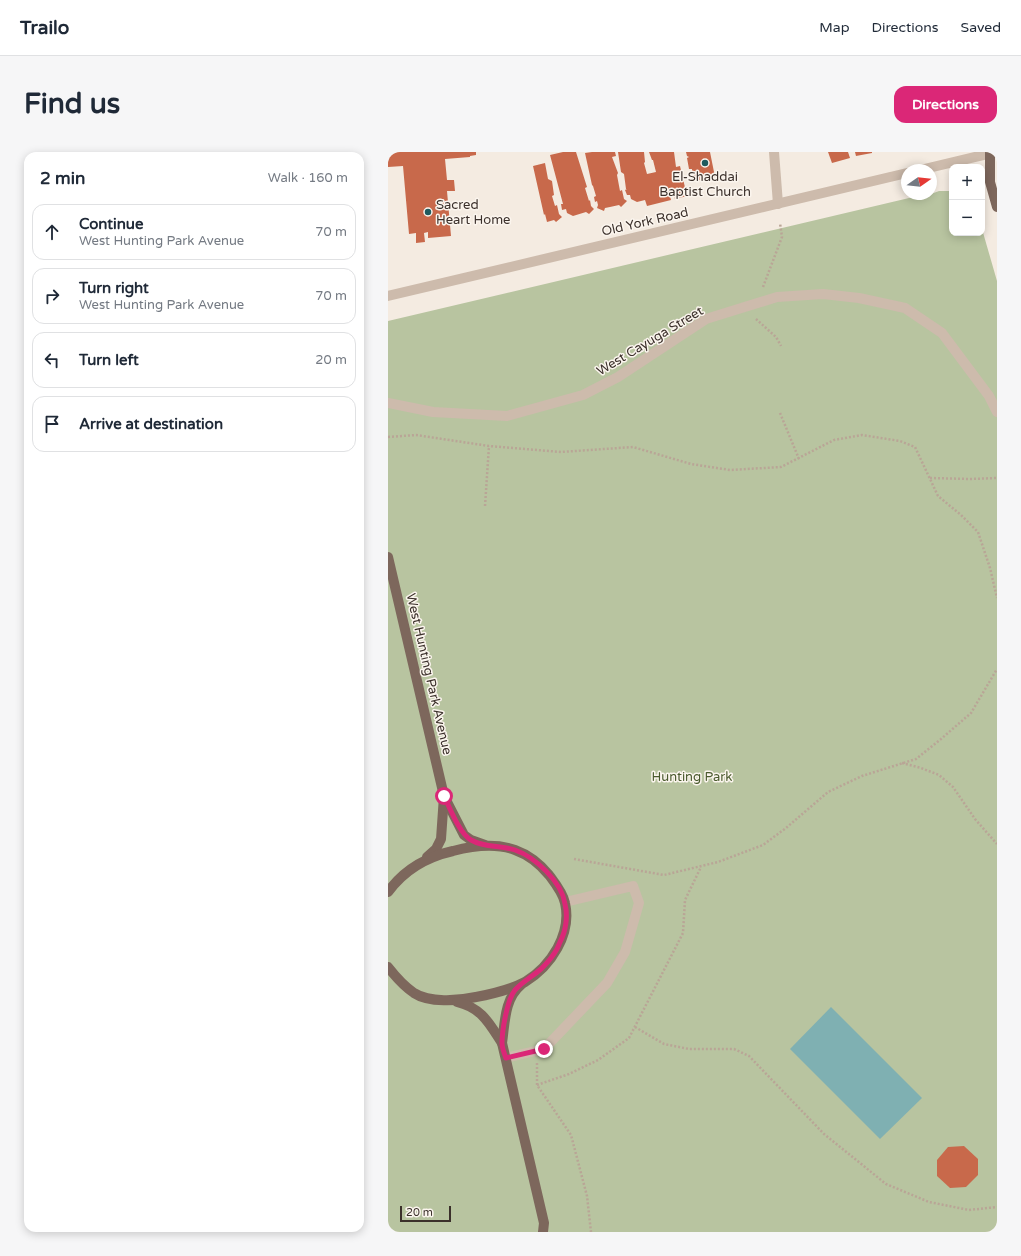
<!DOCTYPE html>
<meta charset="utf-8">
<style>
body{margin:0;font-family:"Varela Round",sans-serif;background:#f6f6f7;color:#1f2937}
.controls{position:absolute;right:12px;top:12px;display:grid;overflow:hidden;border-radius:8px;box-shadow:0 2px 10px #0003}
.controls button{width:36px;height:36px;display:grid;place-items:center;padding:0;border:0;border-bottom:1px solid #e0e1e3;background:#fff;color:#1f2937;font:20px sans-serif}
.compass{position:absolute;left:513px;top:12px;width:36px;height:36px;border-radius:50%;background:#fff;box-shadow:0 2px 10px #0003;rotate:76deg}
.scale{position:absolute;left:12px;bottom:10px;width:51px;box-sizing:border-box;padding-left:4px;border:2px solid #3b302b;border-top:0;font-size:11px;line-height:14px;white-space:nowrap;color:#3b302b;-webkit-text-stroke:3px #fbf5ee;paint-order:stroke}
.stop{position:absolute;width:12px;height:12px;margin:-9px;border:3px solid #db2777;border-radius:50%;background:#fff}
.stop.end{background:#db2777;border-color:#fff;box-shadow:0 1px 4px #0008}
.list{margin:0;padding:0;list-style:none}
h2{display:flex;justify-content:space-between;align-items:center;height:52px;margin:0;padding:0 16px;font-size:17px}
h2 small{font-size:13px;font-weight:400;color:#747a83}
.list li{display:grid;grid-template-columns:26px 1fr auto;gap:12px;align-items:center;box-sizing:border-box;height:56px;margin:0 8px 8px;padding:0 8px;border:1px solid #e0e1e3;border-radius:12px}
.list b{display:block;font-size:15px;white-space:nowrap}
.list p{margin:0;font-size:13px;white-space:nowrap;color:#747a83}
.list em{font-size:13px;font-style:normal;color:#747a83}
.icon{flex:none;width:22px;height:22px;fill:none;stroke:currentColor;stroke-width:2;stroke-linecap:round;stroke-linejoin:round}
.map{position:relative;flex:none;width:609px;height:1080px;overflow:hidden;border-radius:12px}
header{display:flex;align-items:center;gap:24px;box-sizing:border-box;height:56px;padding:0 20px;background:#fff;border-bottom:1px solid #e0e1e3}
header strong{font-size:19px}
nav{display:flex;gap:22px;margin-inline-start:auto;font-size:14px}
.intro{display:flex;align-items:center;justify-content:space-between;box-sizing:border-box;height:96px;padding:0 24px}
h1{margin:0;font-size:28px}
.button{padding:10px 18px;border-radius:12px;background:#db2777;color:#fff;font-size:14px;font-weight:700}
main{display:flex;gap:24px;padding:0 24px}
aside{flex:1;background:#fff;border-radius:12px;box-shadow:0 2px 10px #0003}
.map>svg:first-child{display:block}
</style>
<header>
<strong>Trailo</strong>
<nav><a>Map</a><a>Directions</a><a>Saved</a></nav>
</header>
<div class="intro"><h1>Find us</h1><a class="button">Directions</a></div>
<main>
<aside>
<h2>2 min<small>Walk · 160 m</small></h2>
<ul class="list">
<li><svg class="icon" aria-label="ahead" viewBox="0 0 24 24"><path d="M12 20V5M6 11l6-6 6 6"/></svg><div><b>Continue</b><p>West Hunting Park Avenue</p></div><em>70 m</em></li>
<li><svg class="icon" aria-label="right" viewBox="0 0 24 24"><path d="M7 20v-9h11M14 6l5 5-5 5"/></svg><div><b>Turn right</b><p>West Hunting Park Avenue</p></div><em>70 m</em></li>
<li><svg class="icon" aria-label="left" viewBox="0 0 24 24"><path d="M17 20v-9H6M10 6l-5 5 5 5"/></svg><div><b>Turn left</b></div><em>20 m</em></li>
<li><svg class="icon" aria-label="arrive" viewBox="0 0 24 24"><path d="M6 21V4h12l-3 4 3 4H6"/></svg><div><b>Arrive at destination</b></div></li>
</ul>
</aside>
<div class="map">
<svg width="609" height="1080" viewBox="0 0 609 1080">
<rect width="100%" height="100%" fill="#f4ebe1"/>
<polygon fill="#b8c4a0" points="551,39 564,39 564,81 594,81 594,77 609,129 609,1080 0,1080 0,169 538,42 543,42"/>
<polygon fill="#7fb0b2" points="443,855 534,946 492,987 402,897"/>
<g fill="#c8694b">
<polygon points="0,0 88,0 88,3 82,4 82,5 57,7 59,28 66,28 67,39 59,39 63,84 40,86 40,80 36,81 37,90 28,91 28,81 21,82 15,14 0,15"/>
<polygon points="175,0 188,0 199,35 197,36 201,49 202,48 203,54 206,57 201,62 198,60 185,64 179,61 178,57 174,58 173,52 175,52 162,3"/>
<polygon points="204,0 227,0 228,4 224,5 230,21 229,23 232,39 234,38 236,47 239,49 233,55 231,53 222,55 217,56 216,59 209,56 210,53 209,49 207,50 206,45 208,44 205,34 204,33 197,1"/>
<polygon points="230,0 256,0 257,10 256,11 259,22 268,20 265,8 264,8 261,0 286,0 288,15 292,14 299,44 287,47 285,40 281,40 283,48 259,54 257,48 249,50 243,47 242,43 239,43 237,38 239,37 238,37 236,22 233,20"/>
<polygon points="298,0 322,0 327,25 307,29 305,20 304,20 304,17 301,17 299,6 301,5 299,4"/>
<polygon points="440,0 460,0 462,6 444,11"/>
<polygon points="467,0 484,0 484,1 468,4"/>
<polygon points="157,11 160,27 164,29 166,43 164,44 167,54 169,53 171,62 174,65 168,70 166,68 159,70 157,62 156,63 145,14"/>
<polygon points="576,994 590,1007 590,1023 578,1035 562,1036 549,1024 549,1008 560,995"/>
</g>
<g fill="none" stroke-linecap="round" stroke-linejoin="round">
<g stroke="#b9a596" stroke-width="2.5" stroke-dasharray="2 2" stroke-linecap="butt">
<polyline points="375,135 394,85 392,71"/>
<polyline points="368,167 388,185 393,194"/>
<polyline points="392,261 411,307"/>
<polyline points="0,285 28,283 101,294 173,300 245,295 303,312 342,318 393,315 446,288 474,283 512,289 527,295 550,344 573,363 590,380 602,416 609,446"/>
<polyline points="542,326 582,327 609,326"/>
<polyline points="97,354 101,294"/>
<polyline points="514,611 533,616 551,623 565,635 587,667 609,692"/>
<polyline points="186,707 276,723 330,710 375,693 398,676 440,640 474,624 528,607 553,587 583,561 609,517"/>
<polyline points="247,875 276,892 301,897 346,897 361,904 436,982 498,1032 541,1050 581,1058 609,1055"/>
<polyline points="149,911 149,933 183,983 199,1044 203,1080"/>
<polyline points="149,933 181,922 210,908 241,886 295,781 297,748 313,715"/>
</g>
<g stroke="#cdbbac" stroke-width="10">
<polyline points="386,0 390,52"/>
<polyline points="532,18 608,0"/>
<polyline points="0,144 519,21"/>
<polyline points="0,251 45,260 119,264 195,243 230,225 318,167 389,145 435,142 471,146 517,156 554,181 601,244 609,260"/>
<polyline points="117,906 156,897 219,831 237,800 251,751 245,734 177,750"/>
</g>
<g stroke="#7d675c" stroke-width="10">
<polyline points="602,1 602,30 609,55"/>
<polyline points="0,405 56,644 76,683 83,688 97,693"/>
<polyline points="39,705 48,697 53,687 56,644"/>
<path d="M0,740C16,718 38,705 65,699C84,694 108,691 127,698C141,703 152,712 161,723C167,731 175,741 177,751C184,782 163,814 137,830C122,838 104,842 88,845C70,849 41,851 26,841C16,834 7,824 0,815"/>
<path d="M133,833C116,847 117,872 114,891L156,1071L155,1080"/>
<path d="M69,850C94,856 101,871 114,891"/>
</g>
</g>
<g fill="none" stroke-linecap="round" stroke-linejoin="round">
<path stroke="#db2777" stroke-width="5" d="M56,644C62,656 71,681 83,688C97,696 112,693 127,698C147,705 174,730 177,752C180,764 178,779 172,790C170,796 167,801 163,806C160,810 156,814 153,817C145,824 134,830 127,838C119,848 114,879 114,891C114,896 116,901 118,906L156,897"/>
</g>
<g fill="#1f5a5e" stroke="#fbf5ee" stroke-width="1.5">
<circle cx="317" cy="11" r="4"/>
<circle cx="40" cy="60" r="4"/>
</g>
<g text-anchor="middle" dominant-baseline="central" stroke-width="3" stroke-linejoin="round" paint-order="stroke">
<g font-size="13" fill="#3b302b" stroke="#fbf5ee">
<text x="317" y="25">El-Shaddai<tspan x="317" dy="15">Baptist Church</tspan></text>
<text x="48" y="53" text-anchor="start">Sacred<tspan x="48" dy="15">Heart Home</tspan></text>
</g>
<g font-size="13" fill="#3b302b" stroke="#fbf5ee">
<text transform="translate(257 70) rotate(-13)">Old York Road</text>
<text transform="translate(262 189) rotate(-31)">West Cayuga Street</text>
<text transform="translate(41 522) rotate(77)">West Hunting Park Avenue</text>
</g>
<g font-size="13" fill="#4a5a2e" stroke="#fbf5ee">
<text x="304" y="625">Hunting Park</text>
</g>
</g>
</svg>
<div class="controls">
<button>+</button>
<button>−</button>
</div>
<svg class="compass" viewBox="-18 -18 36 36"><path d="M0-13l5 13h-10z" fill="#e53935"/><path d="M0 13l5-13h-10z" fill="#747a83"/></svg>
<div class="scale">20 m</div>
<div class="stop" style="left:56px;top:644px"></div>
<div class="stop end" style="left:156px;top:897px"></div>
</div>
</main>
